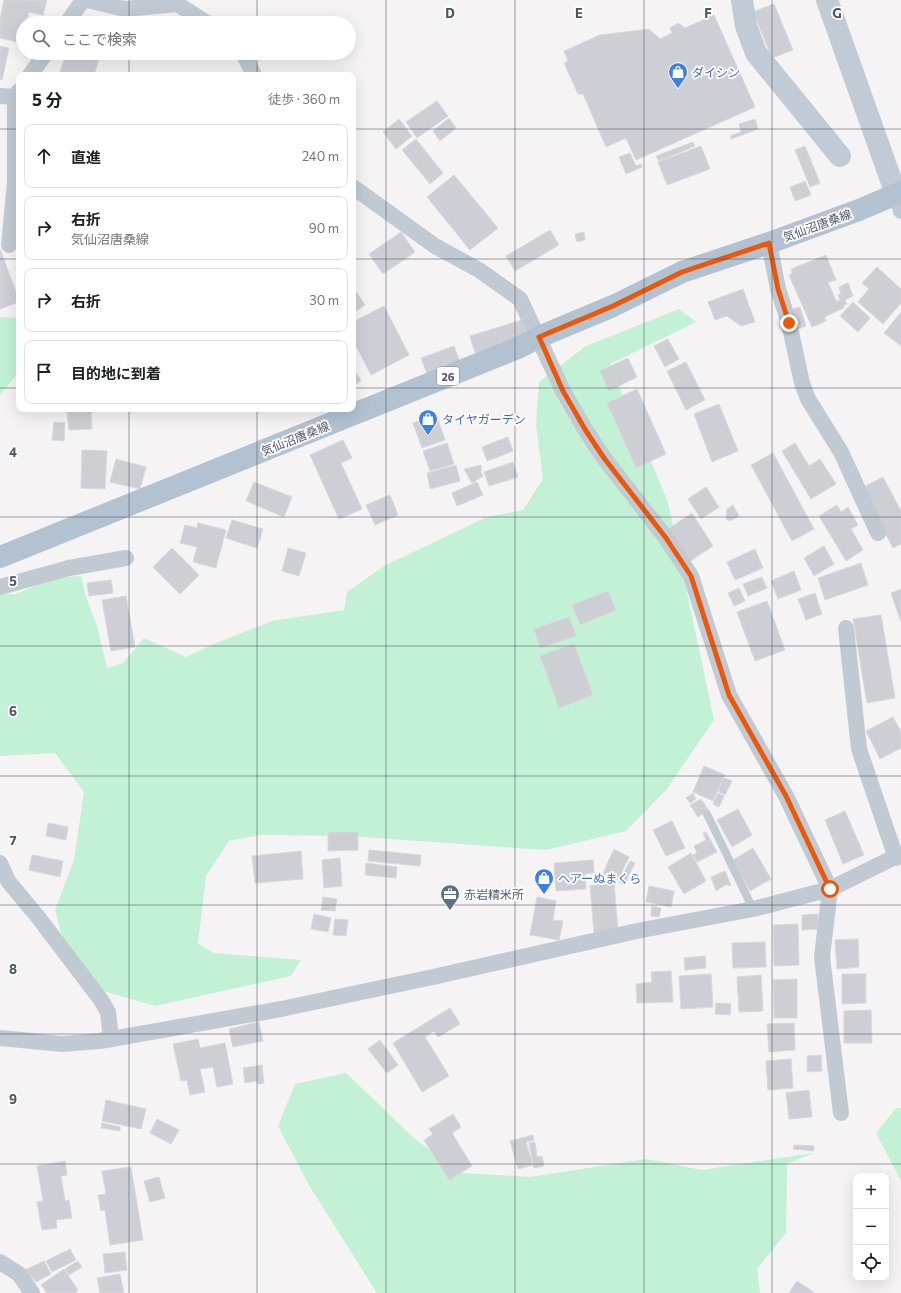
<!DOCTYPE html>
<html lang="ja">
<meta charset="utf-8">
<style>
body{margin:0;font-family:Commissioner,"Noto Sans JP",sans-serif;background:#f2f2f2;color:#202124}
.controls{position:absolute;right:12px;bottom:12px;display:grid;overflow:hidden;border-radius:8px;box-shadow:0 4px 16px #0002}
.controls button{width:36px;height:36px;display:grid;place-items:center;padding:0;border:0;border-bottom:1px solid #e0e0e0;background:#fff;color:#202124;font:20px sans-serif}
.stop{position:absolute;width:12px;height:12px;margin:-9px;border:3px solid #ea580c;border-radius:50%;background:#fff}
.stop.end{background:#ea580c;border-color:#fff;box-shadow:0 1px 4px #0008}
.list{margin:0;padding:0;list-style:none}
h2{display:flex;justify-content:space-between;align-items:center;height:52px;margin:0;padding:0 16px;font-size:17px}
h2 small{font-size:13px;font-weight:400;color:#757577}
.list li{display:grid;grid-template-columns:26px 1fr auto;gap:12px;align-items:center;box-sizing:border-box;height:64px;margin:0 8px 8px;padding:0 8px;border:1px solid #e0e0e0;border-radius:8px}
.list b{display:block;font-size:15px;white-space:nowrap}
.list p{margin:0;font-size:13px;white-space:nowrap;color:#757577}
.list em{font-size:13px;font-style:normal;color:#757577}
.icon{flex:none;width:22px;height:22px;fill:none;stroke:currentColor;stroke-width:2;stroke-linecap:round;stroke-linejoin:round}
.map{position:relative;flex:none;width:901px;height:1293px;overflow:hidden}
.search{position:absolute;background:#fff;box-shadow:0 4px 16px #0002;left:16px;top:16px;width:340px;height:44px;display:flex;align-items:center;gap:10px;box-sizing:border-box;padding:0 14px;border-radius:22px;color:#757577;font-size:15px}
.panel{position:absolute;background:#fff;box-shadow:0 4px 16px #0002;left:16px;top:72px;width:340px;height:340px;border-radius:8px}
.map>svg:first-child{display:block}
</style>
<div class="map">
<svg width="901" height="1293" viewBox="0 0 901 1293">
<rect width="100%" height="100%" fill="#f5f3f3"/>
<g fill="#c3f1d5">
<polygon points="679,309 696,322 610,364 668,502 714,720 666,790 626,831 546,850 349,836 260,835 229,841 206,876 198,944 214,953 301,960 291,976 155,1006 96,989 69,963 55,910 74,860 84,792 55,753 0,756 0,594 16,594 54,578 81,576 86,597 97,626 107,668 123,663 144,638 186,657 214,644 272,621 344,610 347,592 384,566 487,517 523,510 543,479 536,425 539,382 586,346"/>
<polygon points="0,317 19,318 19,372 0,395"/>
<polygon points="346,1073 416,1140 463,1173 530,1177 646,1159 702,1170 813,1153 787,1164 786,1233 757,1269 760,1293 377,1293 310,1187 278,1126 295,1084"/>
<polygon points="896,1108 901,1108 901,1181 876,1133"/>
</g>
<g fill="#cdcfd5" stroke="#d7d9de">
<polygon points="4,0 47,0 43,15 29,12 26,23 23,23 21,43 0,38 0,18"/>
<polygon points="774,4 793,50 772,58 753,12"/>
<polygon points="714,15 755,107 636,160 626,138 606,147 583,94 578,94 564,63 568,61 564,51 600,35 649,29 660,39 672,33 670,28 678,23 685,28"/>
<polygon points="0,46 9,48 2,80 0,79"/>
<polygon points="66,53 101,53 94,75 59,75"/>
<polygon points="130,53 149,53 146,60"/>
<polygon points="437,101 448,116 417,138 406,122"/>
<polygon points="449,118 456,128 440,141 433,131"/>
<polygon points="399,119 412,136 396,149 383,132"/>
<polygon points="755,119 758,129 731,139 730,136 741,132 739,124"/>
<polygon points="416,139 443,173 430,184 402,150"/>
<polygon points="693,142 695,146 659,161 656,156"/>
<polygon points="701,146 710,169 667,185 658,162"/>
<polygon points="805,146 820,183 810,187 795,150"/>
<polygon points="630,153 636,166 641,164 642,167 626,174 619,157"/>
<polygon points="454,175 498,228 470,250 427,197"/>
<polygon points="805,181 811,195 795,201 790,187"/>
<polygon points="550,230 559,245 515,271 506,256"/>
<polygon points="401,232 415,252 383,274 369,254"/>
<polygon points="584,232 585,240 577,242 575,234"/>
<polygon points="0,249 19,300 19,302 0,309"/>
<polygon points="826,255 836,280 828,282 836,301 840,300 838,295 841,294 839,287 848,283 853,296 845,300 847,304 843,306 844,308 824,317 826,321 812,327 789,275 793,273 791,269"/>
<polygon points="877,267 901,289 901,303 883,324 858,302 869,289 862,283"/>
<polygon points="353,287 365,305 353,313"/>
<polygon points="743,289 755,322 741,326 727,316 715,320 708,302"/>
<polygon points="853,302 870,318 858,332 840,316"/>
<polygon points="384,306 409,355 371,375 353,340 353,322"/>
<polygon points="800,307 806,326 798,329 793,309"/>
<polygon points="901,312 901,346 884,333"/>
<polygon points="522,320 527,337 475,353 470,336"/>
<polygon points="668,339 679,359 665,367 654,346"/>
<polygon points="454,346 460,362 427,374 421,358"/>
<polygon points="628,358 637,377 609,391 600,371"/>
<polygon points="686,362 705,400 686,410 667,371"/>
<polygon points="353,368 361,381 353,386"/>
<polygon points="637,389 666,454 636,468 607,403"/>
<polygon points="719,404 738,451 712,462 694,414"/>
<polygon points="91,409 92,429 69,430 67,411"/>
<polygon points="436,414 445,440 422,448 413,423"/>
<polygon points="54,422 65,423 64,441 52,440"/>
<polygon points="508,437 513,451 487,461 482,447"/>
<polygon points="343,440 352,458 341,463 362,509 339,519 310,455"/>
<polygon points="447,443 454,464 430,471 423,451"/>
<polygon points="795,443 809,466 820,459 836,484 811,499 782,451"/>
<polygon points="82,450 107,451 105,489 81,488"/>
<polygon points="773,453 814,529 792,541 751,465"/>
<polygon points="116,459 146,467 140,489 110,482"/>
<polygon points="513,462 518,477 489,486 484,472"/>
<polygon points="456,465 460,481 430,489 427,473"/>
<polygon points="481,465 481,473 483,476 472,483 464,469"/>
<polygon points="883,477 901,511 901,544 893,548 862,488"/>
<polygon points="254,482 292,497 284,517 246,501"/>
<polygon points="477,482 483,495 457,506 452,493"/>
<polygon points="706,487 719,507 701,519 688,499"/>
<polygon points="390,495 398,515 375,525 366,505"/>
<polygon points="733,505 739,516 730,521 726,519 727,509"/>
<polygon points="837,505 841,512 848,507 858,525 851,529 863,550 846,561 819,516"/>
<polygon points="692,513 713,546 689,562 668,529"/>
<polygon points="232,520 263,529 257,548 226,538"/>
<polygon points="198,523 226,530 216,568 193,562 197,547 180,543 185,525 197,528"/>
<polygon points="824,546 834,564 814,576 804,558"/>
<polygon points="172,548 199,575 180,594 153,567"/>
<polygon points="288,548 306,553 299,576 282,571"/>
<polygon points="755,549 763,568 735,580 727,562"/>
<polygon points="861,563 868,585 825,600 818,578"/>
<polygon points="794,571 801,590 778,599 771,581"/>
<polygon points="762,577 767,588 748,596 743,584"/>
<polygon points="111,580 113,593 89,596 87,583"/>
<polygon points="739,588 745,601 734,606 728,593"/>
<polygon points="901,589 901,622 891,593"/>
<polygon points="608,591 616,610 580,625 572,605"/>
<polygon points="815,593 822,614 806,620 798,599"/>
<polygon points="126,596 135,647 111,651 102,600"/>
<polygon points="767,601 785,650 755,661 737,612"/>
<polygon points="881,615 895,698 867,703 853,619"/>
<polygon points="569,617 576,636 540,648 534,629"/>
<polygon points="574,644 593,695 559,708 540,656"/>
<polygon points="893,717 901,732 901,748 880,759 866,731"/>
<polygon points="704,766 725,775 713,801 693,792"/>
<polygon points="724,778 732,781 725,795 718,791"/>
<polygon points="693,793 696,799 690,803 686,798"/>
<polygon points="718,793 724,796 719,807 713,804"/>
<polygon points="701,799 708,810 698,817 690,805"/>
<polygon points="738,809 752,835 732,847 717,820"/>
<polygon points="845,811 864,855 843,864 825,820"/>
<polygon points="672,821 685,848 666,856 653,830"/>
<polygon points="48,823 68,827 66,840 46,836"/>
<polygon points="328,832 358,832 358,850 328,851"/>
<polygon points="706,832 717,852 697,862 693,855 697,853 694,846 706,840 703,833"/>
<polygon points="753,848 771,879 750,891 733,860"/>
<polygon points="614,849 629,857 618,880 603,873"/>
<polygon points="369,850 421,855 420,866 368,861"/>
<polygon points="301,851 303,879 255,883 252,856"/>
<polygon points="691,853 706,881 684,894 668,867"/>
<polygon points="32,855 63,861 60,877 29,870"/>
<polygon points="340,858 342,886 324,888 322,860"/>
<polygon points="593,860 594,873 585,874 586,889 556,891 554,863"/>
<polygon points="630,861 635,863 624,885 619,882"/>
<polygon points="366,863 397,867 396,878 365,875"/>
<polygon points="725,871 731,885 728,886 727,884 716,891 711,877"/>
<polygon points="614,883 618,931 594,933 590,886"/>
<polygon points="649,886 674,891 671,907 646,902"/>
<polygon points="323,897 337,899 335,911 321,910"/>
<polygon points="537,897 556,901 553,920 563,921 559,940 530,935"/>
<polygon points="652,906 661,908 659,917 651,916"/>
<polygon points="314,914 331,918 328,932 311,929"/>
<polygon points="818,914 818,929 802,930 802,915"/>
<polygon points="335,919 348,920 346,936 333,935"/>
<polygon points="798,924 799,965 774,966 773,925"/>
<polygon points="858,939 859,967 837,969 835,940"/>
<polygon points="765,942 766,967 733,968 732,943"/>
<polygon points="705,956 706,968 685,970 684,958"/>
<polygon points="671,971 673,1002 637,1003 636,984 652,982 651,972"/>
<polygon points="711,974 713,1007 681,1009 679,976"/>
<polygon points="842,974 866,974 866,1003 842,1004"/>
<polygon points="761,975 763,1011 739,1012 737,977"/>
<polygon points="797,979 797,1018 774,1018 773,980"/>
<polygon points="716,1003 731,1004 730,1015 715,1014"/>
<polygon points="450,1008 460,1024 438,1037 434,1031 425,1037 449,1076 422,1092 393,1043"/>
<polygon points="871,1010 872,1043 844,1043 844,1011"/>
<polygon points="259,1022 263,1041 233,1047 229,1029"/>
<polygon points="794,1023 795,1050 769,1052 767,1024"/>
<polygon points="198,1039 200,1048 225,1043 233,1084 217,1087 213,1067 200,1069 205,1092 190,1095 187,1080 181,1081 173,1044"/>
<polygon points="380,1040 398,1065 387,1073 368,1049"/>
<polygon points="821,1055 822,1071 807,1072 807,1056"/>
<polygon points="791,1059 793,1088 768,1090 766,1061"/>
<polygon points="262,1065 264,1083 258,1084 257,1081 245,1083 243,1068"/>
<polygon points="809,1090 812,1117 789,1119 786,1093"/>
<polygon points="106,1100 146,1109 141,1129 102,1121"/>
<polygon points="453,1114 461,1127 452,1133 472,1166 449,1180 424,1140 433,1134 429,1129"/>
<polygon points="157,1119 179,1130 171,1144 150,1133"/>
<polygon points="102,1123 120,1127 120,1131 101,1128"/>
<polygon points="533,1135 534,1140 526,1142 533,1165 518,1169 510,1141"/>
<polygon points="535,1142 537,1157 542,1156 544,1166 534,1168 529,1143"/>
<polygon points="794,1145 814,1146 814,1151 793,1149"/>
<polygon points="65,1161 67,1175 61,1176 65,1201 69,1200 72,1218 56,1220 57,1228 42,1230 37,1202 43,1201 37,1166"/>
<polygon points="131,1167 143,1240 110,1245 105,1210 101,1211 98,1195 106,1194 102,1171"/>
<polygon points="159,1177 165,1198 150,1202 144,1181"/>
<polygon points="70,1249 76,1260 52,1272 46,1261"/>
<polygon points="125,1252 127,1270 105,1273 103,1254"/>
<polygon points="44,1261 51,1274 36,1282 25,1270"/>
<polygon points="78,1261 82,1267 69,1275 65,1269"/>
<polygon points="64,1269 78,1290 75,1293 47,1293 41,1285"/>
<polygon points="120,1274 124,1293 100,1293 97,1278"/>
<polygon points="797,1281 815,1293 789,1293"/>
</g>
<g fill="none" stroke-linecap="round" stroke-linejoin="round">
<polyline stroke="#c1cad2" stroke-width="8" points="707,814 753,909"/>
<g stroke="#c1cad2" stroke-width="16">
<polyline points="87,0 125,9 177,4"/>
<polyline points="171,0 207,23"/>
<polyline points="67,23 83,0"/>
<polyline points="243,53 254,75"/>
<polyline points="30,75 46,53"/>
<polyline points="0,96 15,97"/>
<polyline points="353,187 435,246 479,270 520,299 563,391 586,431 604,458 666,538 691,576 729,695 786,796 830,889 822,957 841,1113"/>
<polyline points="896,194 901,211"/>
<polyline points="769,243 778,289 789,323 802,383 808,399 841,452 878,533"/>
<polyline points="9,245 15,183 15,97 19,91"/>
<polyline points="0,587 69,568 126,558"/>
<polyline points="846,628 859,749 896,858"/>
<polyline points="0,863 8,881 38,917 101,1000 108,1012 111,1039"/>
<polyline points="0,1038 62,1044 100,1041 281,1009 433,977 637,931 753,909 830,889 901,854"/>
<polyline points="0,1262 19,1274 32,1293"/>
</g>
<g stroke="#c1cbd6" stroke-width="22">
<polyline points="742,0 746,26 756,53 840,156"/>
<polyline points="827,0 896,194"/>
</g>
<polyline stroke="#b3c2d1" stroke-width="22" points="0,557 520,347 539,337 613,306 682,272 769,243 859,210 901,192"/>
</g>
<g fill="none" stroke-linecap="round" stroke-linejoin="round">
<polyline stroke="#ea580c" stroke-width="5" points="789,323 778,289 769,243 682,272 613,306 539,337 563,391 586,431 604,458 666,538 691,576 729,695 786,796 830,889"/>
</g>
<path fill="none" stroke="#4a5661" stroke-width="1" stroke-opacity="0.55" d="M129,0V23M257,0V23M386,0V1293M515,0V1293M644,0V1293M772,0V1293M129,53V75M257,53V75M0,129H19M353,129H901M0,259H19M353,259H901M0,388H19M353,388H901M129,409V1293M257,409V1293M0,517H901M0,646H901M0,776H901M0,905H901M0,1034H901M0,1164H901"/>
<defs>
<g id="shop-pin" transform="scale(1)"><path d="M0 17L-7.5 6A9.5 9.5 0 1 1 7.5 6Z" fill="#3f7fe0" stroke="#fff"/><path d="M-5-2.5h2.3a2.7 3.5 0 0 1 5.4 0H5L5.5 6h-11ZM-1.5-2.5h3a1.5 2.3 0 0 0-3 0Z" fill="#fff"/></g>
<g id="office-pin" transform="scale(1)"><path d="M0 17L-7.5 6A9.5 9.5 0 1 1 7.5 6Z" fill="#5c6f8a" stroke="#fff"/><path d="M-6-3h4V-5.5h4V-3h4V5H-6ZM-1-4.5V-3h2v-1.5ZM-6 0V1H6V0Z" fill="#fff"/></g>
</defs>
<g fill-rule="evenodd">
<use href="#shop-pin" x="678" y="72"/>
<use href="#shop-pin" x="428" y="419"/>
<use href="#shop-pin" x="544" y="878"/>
<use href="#office-pin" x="450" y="894"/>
</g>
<g text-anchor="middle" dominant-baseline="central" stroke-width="3.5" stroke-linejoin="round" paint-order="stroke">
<rect fill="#fff" stroke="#808990" stroke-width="1" x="437" y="367" width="22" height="18" rx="3"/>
<g font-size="11" font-weight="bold" fill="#4a5661">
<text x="448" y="376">26</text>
</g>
<g font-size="12" fill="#366cbe" stroke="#fff" text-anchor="start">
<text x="692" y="72">ダイシン</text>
<text x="442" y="419">タイヤガーデン</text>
<text x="558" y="878">ヘアーぬまくら</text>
</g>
<g font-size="12" fill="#4a5661" stroke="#fff">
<text transform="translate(817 225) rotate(-20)">気仙沼唐桑線</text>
<text transform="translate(295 438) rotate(-22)">気仙沼唐桑線</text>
</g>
<g font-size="12" fill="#4e5e75" stroke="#fff" text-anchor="start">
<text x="464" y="894">赤岩精米所</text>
</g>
</g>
<g font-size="13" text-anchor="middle" font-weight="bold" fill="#4a5661" stroke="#fff" stroke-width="3.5" stroke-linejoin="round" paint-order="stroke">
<text x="450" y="18">D</text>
<text x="579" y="18">E</text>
<text x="708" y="18">F</text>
<text x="837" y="18">G</text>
<text x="13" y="457">4</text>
<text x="13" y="586">5</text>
<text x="13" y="716">6</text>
<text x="13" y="845">7</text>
<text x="13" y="974">8</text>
<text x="13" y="1104">9</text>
</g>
</svg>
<div class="controls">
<button>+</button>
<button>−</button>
<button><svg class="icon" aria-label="locate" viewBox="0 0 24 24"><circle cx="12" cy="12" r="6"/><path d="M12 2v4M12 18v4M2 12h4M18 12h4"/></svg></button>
</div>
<div class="stop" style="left:830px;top:889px"></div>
<div class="stop end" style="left:789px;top:323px"></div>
<div class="search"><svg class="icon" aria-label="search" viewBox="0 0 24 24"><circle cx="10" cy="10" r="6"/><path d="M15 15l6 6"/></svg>ここで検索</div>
<section class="panel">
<h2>5 分<small>徒歩 · 360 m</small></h2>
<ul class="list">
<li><svg class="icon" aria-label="ahead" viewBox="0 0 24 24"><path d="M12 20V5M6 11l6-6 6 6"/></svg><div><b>直進</b></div><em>240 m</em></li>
<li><svg class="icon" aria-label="right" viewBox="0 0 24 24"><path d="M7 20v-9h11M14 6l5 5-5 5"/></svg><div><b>右折</b><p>気仙沼唐桑線</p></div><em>90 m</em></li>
<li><svg class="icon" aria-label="right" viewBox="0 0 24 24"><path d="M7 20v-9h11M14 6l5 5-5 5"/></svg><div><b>右折</b></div><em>30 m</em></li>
<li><svg class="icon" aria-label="arrive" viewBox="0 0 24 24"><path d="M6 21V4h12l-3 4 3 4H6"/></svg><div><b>目的地に到着</b></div></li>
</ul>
</section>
</div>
